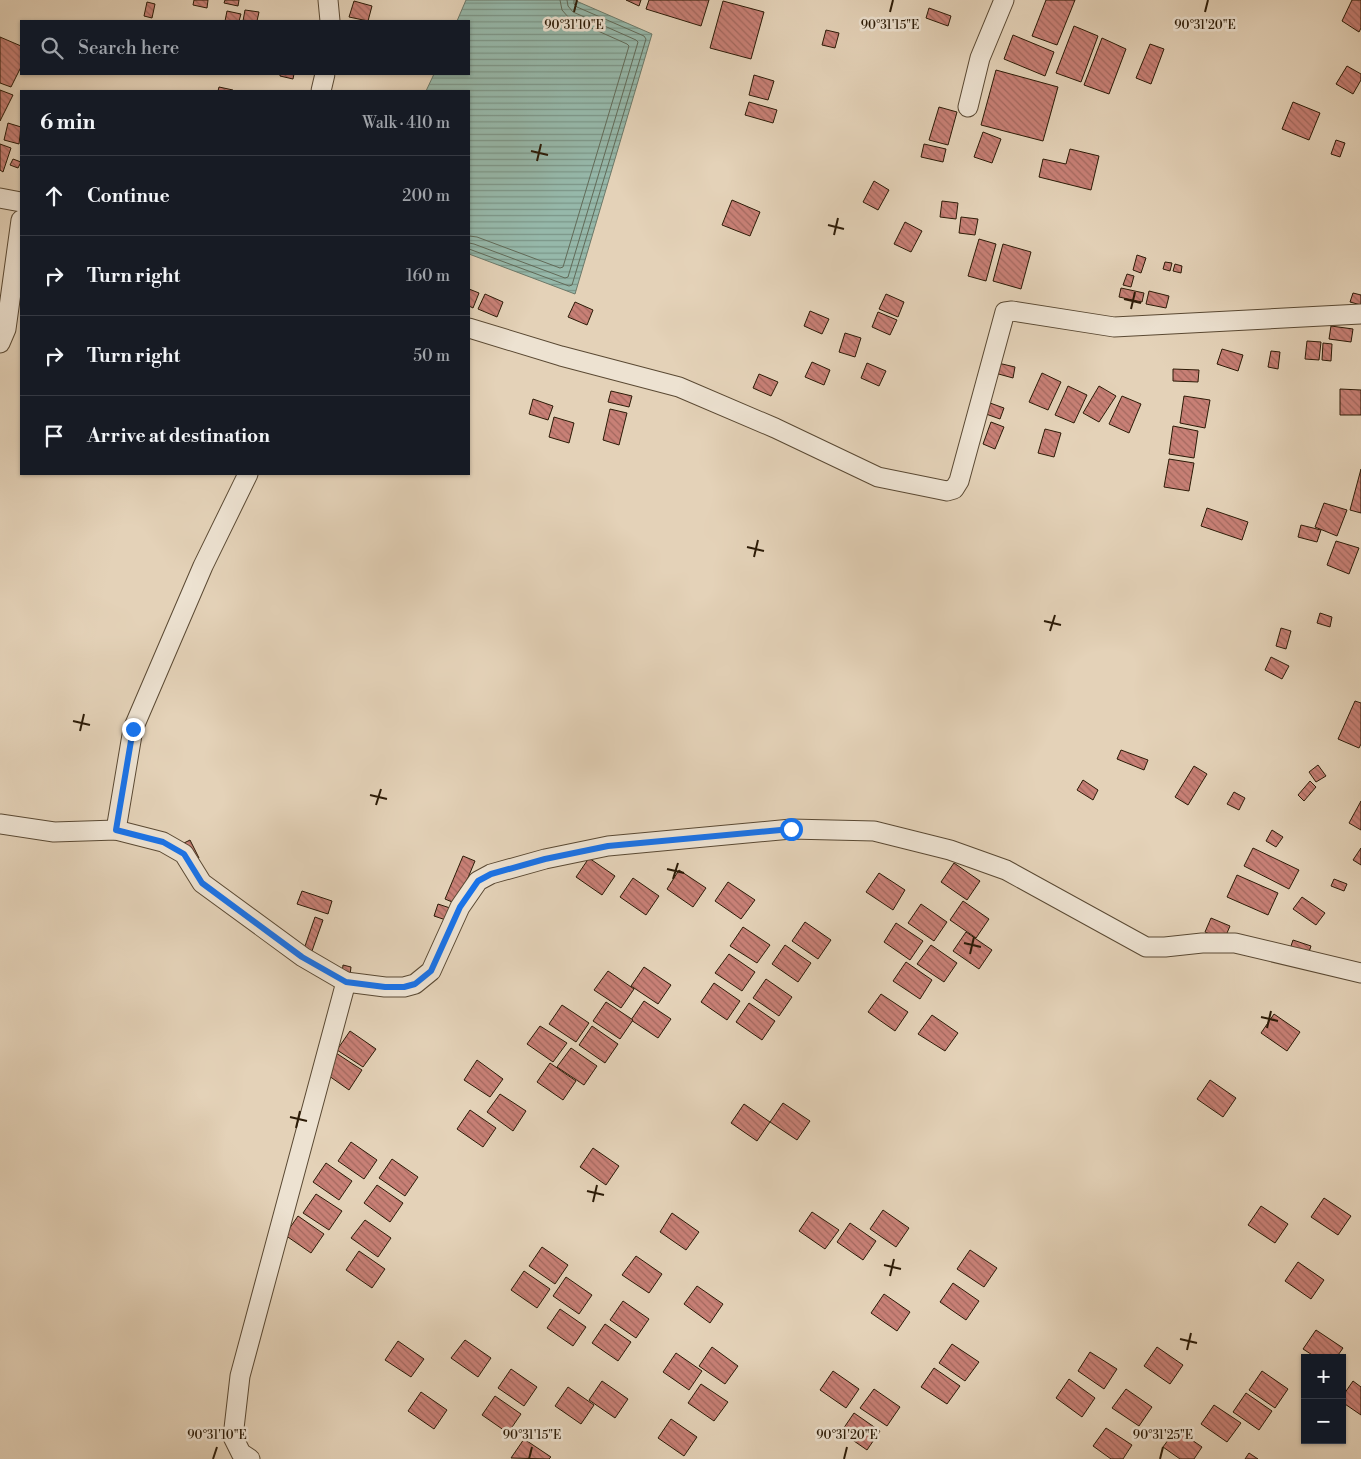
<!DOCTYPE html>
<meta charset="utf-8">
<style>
body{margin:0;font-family:"Libre Bodoni",serif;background:#20242c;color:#f1f3f6}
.controls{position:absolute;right:15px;bottom:15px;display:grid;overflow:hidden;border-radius:0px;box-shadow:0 1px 4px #0004}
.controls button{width:45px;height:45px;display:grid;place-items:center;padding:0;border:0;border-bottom:1px solid #363941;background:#171b24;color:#f1f3f6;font:25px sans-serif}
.stop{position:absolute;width:15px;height:15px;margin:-11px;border:4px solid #1a73e8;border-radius:50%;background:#fff}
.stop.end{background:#1a73e8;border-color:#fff;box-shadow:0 1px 5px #0008}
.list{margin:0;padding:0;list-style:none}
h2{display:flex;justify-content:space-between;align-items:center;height:65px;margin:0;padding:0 20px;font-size:21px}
h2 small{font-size:16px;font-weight:400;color:#9ea1a6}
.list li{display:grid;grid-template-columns:32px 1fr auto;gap:15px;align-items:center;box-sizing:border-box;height:80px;padding:0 20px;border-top:1px solid #363941}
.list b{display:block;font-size:19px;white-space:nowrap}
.list em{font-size:16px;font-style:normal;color:#9ea1a6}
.icon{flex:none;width:28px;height:28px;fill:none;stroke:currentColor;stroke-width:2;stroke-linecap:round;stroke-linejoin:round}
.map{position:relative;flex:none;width:1361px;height:1459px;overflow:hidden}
.search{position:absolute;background:#171b24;box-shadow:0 1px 4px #0004;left:20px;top:20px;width:450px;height:55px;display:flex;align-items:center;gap:12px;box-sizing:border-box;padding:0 18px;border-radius:0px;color:#9ea1a6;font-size:19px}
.panel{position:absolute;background:#171b24;box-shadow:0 1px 4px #0004;left:20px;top:90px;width:450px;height:385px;border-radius:0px}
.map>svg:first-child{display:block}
</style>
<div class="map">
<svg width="1361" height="1459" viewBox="0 0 1361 1459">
<defs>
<pattern id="water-rules" width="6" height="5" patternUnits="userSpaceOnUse" patternTransform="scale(1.25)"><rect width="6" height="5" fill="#96b8aa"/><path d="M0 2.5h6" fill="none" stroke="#7b9588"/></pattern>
<pattern id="building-back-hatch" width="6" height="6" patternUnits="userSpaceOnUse" patternTransform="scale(1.25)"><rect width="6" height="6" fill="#c88076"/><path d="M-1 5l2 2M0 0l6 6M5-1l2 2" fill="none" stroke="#a3685f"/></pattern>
</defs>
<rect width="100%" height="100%" fill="#e4d2b8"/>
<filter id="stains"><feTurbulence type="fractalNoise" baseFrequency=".004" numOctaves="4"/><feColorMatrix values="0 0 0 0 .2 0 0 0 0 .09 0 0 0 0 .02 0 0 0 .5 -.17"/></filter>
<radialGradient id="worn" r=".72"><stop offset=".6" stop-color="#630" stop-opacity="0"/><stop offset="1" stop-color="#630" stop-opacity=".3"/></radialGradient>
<polygon fill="url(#water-rules)" stroke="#6c7969" points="466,0 574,0 652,34 575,294 469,254 469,91 426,91 434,74 469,74 469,21 457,21"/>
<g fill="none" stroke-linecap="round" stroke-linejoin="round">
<g stroke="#616a58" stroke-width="1">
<polyline points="469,236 477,237 560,268 563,267 629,46 627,44 569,18 562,10 560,0"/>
<polyline points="469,243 474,244 565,278 568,277 638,42 636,40 573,12 568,6 567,0"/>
<polyline points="469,249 569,286 572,285 646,39 644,36 577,7 574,4 574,0"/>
</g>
</g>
<g fill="url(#building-back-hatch)" stroke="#2c1b07">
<polygon points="194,0 208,0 207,8 193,5"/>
<polygon points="225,0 239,0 238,6 224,3"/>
<polygon points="626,0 641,0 639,6"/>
<polygon points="649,0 709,0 701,26 646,9"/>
<polygon points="1046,0 1075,0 1057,45 1032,36"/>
<polygon points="1352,0 1361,0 1361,28 1359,32 1342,21"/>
<polygon points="354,1 372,6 368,21 349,17"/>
<polygon points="723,1 764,12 751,59 710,48"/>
<polygon points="147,2 155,4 152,18 144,16"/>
<polygon points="929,8 951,16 948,26 926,18"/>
<polygon points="245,10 259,12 257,21 243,21"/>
<polygon points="227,11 241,14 239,21 225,21"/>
<polygon points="1074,26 1098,36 1081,82 1056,73"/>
<polygon points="826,30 839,33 835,48 822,45"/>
<polygon points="1013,35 1054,52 1045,76 1004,59"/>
<polygon points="0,37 21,46 21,67 11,87 0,83"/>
<polygon points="1102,38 1126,49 1109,94 1084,85"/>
<polygon points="1150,44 1164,49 1151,84 1136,78"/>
<polygon points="1347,66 1361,74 1361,80 1353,94 1336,84"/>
<polygon points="996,70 1058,87 1043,141 981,125"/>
<polygon points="280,74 294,74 293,79 280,76"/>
<polygon points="754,75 774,81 768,100 749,95"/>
<polygon points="219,87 233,90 233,91 218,91"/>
<polygon points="0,90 13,95 0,121"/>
<polygon points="749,102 777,110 773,123 745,115"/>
<polygon points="1293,102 1320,113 1309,140 1282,129"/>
<polygon points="939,107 957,112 948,145 929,140"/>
<polygon points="8,123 21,127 19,144 4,140"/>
<polygon points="983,132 1001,139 992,163 974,157"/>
<polygon points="1336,140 1345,143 1340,157 1331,154"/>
<polygon points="0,144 11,148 3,172 0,170"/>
<polygon points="924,144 946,149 943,162 921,157"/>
<polygon points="1070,149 1099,156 1091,190 1039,177 1043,159 1066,164"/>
<polygon points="13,159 21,162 18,168 10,165"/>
<polygon points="874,181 889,190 878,210 863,202"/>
<polygon points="732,200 760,212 750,236 722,225"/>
<polygon points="942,201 958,203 956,219 940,217"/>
<polygon points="961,217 978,219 975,235 959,233"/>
<polygon points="905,222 922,231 911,252 894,244"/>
<polygon points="979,239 996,244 986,281 968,276"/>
<polygon points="1003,244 1031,252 1021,289 993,281"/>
<polygon points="1137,255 1146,258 1141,273 1133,270"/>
<polygon points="1165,262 1172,263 1170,271 1163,269"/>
<polygon points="1175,264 1182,266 1181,273 1173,271"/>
<polygon points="1127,274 1134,276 1131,287 1123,285"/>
<polygon points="1121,288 1144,293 1142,302 1119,297"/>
<polygon points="469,289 479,293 473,308 469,306"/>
<polygon points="1149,291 1169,296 1166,308 1146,304"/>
<polygon points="1353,293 1361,295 1361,305 1350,302"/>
<polygon points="485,294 503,302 497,317 478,309"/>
<polygon points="886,294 904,302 898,317 879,309"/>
<polygon points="575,302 593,310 587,325 568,317"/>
<polygon points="810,311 829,319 822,334 804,326"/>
<polygon points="878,312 897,320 890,335 872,327"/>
<polygon points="1331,326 1353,329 1351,342 1329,339"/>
<polygon points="845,333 861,338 855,357 839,352"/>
<polygon points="1307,341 1321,342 1319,360 1305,359"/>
<polygon points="1323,343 1332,344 1331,361 1322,360"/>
<polygon points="1222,349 1243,355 1238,371 1217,364"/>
<polygon points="1271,351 1280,352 1278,369 1268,367"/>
<polygon points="812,362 830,370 824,385 805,377"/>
<polygon points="867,363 886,371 879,386 861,378"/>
<polygon points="998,363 1015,367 1013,378 995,373"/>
<polygon points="1173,369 1199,370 1198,382 1173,381"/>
<polygon points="1042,373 1061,382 1048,410 1029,402"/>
<polygon points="759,374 778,382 771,396 753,388"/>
<polygon points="1068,386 1087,395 1074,423 1055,415"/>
<polygon points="1099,386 1116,396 1099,422 1083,413"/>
<polygon points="1340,389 1361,390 1361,415 1340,415"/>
<polygon points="611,391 632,396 629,407 608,402"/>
<polygon points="1122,396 1141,404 1129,433 1109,424"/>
<polygon points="1184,396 1210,400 1205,428 1180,423"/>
<polygon points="533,399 553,406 548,420 529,414"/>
<polygon points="990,403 1004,408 1000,419 986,414"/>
<polygon points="610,409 627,413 619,445 603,440"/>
<polygon points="554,417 574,423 569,443 549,437"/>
<polygon points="991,422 1004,427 995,449 983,444"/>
<polygon points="1173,426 1198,431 1194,458 1169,454"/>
<polygon points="1045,429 1061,433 1054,457 1038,453"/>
<polygon points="1169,459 1194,463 1189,491 1164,487"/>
<polygon points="1361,469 1361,513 1350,510"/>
<polygon points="1324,503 1347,510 1337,536 1315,527"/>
<polygon points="1207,508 1248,522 1242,540 1201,526"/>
<polygon points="1301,525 1321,530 1317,542 1298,537"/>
<polygon points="1336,541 1359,548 1349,574 1327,565"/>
<polygon points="1320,613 1332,617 1330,627 1317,623"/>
<polygon points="1281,628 1291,631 1286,649 1276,646"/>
<polygon points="1271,657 1289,666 1282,679 1265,670"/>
<polygon points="1355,701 1361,703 1361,744 1359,748 1338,739"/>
<polygon points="1121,750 1148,760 1144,770 1117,759"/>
<polygon points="1318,765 1326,776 1316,782 1309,772"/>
<polygon points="1194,766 1207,774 1188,805 1175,797"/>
<polygon points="1083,780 1098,790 1093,800 1077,790"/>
<polygon points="1310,781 1316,787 1304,801 1298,795"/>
<polygon points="1234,792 1245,798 1239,810 1227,804"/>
<polygon points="1361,801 1361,830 1349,823"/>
<polygon points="1272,830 1283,837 1276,847 1266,841"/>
<polygon points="190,840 199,858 190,862 182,844"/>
<polygon points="1253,848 1299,870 1289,889 1244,866"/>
<polygon points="1361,848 1361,865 1353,860"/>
<polygon points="463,856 475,861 457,904 445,899"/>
<polygon points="589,858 615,876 602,895 576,877"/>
<polygon points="954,863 980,881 967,900 941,882"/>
<polygon points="679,870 706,888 693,907 667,889"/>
<polygon points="879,873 905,890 893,910 866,892"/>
<polygon points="1237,875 1278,893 1268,915 1227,897"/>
<polygon points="633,878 659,896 646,915 620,897"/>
<polygon points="1334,879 1347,884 1344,891 1331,886"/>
<polygon points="728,882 755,900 741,919 715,901"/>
<polygon points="302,891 332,901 328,914 297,904"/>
<polygon points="1302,897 1325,913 1316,925 1293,909"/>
<polygon points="963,901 989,919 976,938 950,920"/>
<polygon points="438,904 450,908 446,920 434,916"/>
<polygon points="921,904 947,922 934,941 908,923"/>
<polygon points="315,917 323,920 312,951 304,949"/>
<polygon points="1211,918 1230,926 1224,940 1205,932"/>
<polygon points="805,922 831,940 818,959 792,941"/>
<polygon points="896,923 923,941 910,960 884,942"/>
<polygon points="743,927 770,945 757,963 730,946"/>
<polygon points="966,932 992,950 979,969 953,951"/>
<polygon points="1293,940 1311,946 1307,958 1289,952"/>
<polygon points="785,945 811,963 798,982 772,964"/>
<polygon points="931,945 957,963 944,982 917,964"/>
<polygon points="729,954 755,972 742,991 715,973"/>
<polygon points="906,962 932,980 920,999 893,981"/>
<polygon points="343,965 351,967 350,975 342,974"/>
<polygon points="644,967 671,985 658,1004 631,986"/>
<polygon points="608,971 634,989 621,1008 594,990"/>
<polygon points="766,979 792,997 779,1016 753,998"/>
<polygon points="714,983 740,1001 727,1020 701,1002"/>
<polygon points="881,994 908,1012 895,1031 868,1012"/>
<polygon points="644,1001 671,1019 658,1038 631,1020"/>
<polygon points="606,1002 633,1020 620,1039 593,1021"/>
<polygon points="749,1003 775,1021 762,1040 736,1022"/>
<polygon points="562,1005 589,1023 576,1042 549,1024"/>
<polygon points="1274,1014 1300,1032 1287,1051 1261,1033"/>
<polygon points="932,1015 958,1033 945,1051 918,1034"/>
<polygon points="540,1026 567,1043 553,1062 527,1044"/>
<polygon points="592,1026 618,1044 605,1063 579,1045"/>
<polygon points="350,1031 376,1049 363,1067 337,1050"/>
<polygon points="571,1048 597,1066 584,1085 557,1067"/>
<polygon points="336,1053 362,1070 349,1090 322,1071"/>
<polygon points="477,1060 503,1079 490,1097 464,1080"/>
<polygon points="550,1063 576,1081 563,1100 537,1082"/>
<polygon points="1210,1080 1236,1098 1223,1117 1197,1099"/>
<polygon points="500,1094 526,1111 513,1131 487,1112"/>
<polygon points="783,1103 810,1121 797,1140 770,1122"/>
<polygon points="744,1104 770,1122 757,1141 731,1123"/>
<polygon points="470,1110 496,1128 483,1147 457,1129"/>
<polygon points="351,1142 377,1160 364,1179 338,1161"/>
<polygon points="593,1148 619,1166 606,1185 580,1167"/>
<polygon points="392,1159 418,1177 405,1196 379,1178"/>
<polygon points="326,1163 352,1181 339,1200 313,1182"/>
<polygon points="377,1185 403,1203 390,1222 364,1203"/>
<polygon points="316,1194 342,1211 329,1230 303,1213"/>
<polygon points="1324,1198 1351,1216 1338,1235 1311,1217"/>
<polygon points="1261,1206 1288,1224 1275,1243 1248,1225"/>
<polygon points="883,1210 909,1228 896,1247 870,1229"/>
<polygon points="812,1212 839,1230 825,1249 799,1231"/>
<polygon points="672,1213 699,1232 686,1250 660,1232"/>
<polygon points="298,1216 324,1234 311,1253 285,1235"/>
<polygon points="365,1220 391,1238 378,1257 351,1238"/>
<polygon points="850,1223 876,1241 863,1260 837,1242"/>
<polygon points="542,1247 568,1265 555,1284 529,1266"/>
<polygon points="970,1250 997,1268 984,1287 957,1269"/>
<polygon points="359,1251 385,1269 372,1288 346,1270"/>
<polygon points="636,1256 662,1274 649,1293 622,1275"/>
<polygon points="1298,1262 1324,1280 1311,1299 1285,1281"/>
<polygon points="524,1271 550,1289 537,1308 511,1290"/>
<polygon points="566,1277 592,1295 579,1314 553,1296"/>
<polygon points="953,1283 979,1301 966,1320 940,1302"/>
<polygon points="697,1286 723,1304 710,1323 684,1304"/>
<polygon points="884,1294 910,1312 897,1331 871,1313"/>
<polygon points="623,1301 649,1319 636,1338 610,1320"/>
<polygon points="560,1309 586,1327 573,1346 547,1328"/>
<polygon points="605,1324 631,1342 618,1361 592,1343"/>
<polygon points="1316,1330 1343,1348 1336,1358 1317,1358 1303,1349"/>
<polygon points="465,1340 491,1358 478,1377 451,1358"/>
<polygon points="398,1341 424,1359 411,1377 385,1360"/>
<polygon points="952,1344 979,1362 965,1381 939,1363"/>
<polygon points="712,1347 738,1366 725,1384 699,1366"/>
<polygon points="1157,1347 1183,1365 1170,1384 1144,1366"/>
<polygon points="1090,1352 1117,1369 1104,1389 1078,1371"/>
<polygon points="676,1353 702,1371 689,1390 663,1372"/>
<polygon points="934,1368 960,1386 947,1404 921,1387"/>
<polygon points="511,1369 537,1387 524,1406 498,1388"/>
<polygon points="833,1371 859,1389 846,1408 820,1390"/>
<polygon points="1262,1371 1288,1389 1275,1408 1249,1390"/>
<polygon points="1069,1379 1095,1398 1082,1417 1056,1398"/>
<polygon points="602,1381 628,1399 615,1418 589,1400"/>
<polygon points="1353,1381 1361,1387 1361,1415 1342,1402 1342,1397"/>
<polygon points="701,1384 728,1402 714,1421 688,1403"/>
<polygon points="568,1387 594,1405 581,1424 555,1406"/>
<polygon points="874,1389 900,1407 887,1426 860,1408"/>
<polygon points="1126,1389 1152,1407 1139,1426 1112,1408"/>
<polygon points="421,1392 447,1410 434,1429 408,1411"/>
<polygon points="1246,1393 1272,1411 1259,1430 1233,1412"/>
<polygon points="495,1396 521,1414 508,1433 482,1415"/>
<polygon points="1214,1405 1241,1423 1227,1442 1201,1424"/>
<polygon points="854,1413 880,1431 867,1450 841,1432"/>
<polygon points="671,1419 697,1437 684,1456 658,1438"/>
<polygon points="1106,1428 1132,1445 1123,1459 1111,1459 1093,1446"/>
<polygon points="1176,1429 1202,1447 1194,1459 1180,1459 1163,1447"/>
<polygon points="524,1439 551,1457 549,1459 511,1458"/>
<polygon points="1249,1453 1258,1459 1245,1459"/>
</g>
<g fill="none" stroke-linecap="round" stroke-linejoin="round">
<g stroke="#5a4933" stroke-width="21">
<g id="minor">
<polyline points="328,0 330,21"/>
<polyline points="321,91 325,74"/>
<polyline points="968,107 980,58 1004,0"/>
<polyline points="0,198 21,202"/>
<polyline points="469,328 561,356 679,387 775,428 878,477 947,491 954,489 959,481 1005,312 1012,311 1114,327 1361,314"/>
<polyline points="0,343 6,329 21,220"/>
<polyline points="0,824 54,832 116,830 163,842 184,854 202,883 303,957 346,982 385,987 404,987 415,984 431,971 460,907 478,881 491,874 545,859 608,846 791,829 874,831 950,850 1006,870 1146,947 1165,947 1202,943 1235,943 1361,973"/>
<polyline points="116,830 133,729 203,566 248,474"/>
<polyline points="250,1459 241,1453 233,1437 240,1376 346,982"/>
</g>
</g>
<use href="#minor" stroke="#ede2d1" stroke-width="19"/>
</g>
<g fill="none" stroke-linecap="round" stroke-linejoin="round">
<polyline stroke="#1a73e8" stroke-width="6" points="133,729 116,830 163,842 184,854 202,883 302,957 346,982 385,987 404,987 415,984 431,971 460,907 478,881 491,874 545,859 608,846 791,829"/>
</g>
<path fill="none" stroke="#2c1b07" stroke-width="2" d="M574,12L577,0M890,12L893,0M1205,12L1208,0M531,151L548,155M537,161L541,144M828,225L844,229M834,235L838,218M1124,299L1141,303M1131,309L1135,292M747,547L764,551M754,557L758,540M1044,621L1061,625M1050,631L1055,615M73,721L90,725M80,731L84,714M370,795L387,799M376,805L381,789M667,869L684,873M673,879L678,863M964,943L981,947M970,954L974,937M1261,1017L1278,1021M1267,1028L1271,1011M290,1117L307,1121M296,1128L300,1111M587,1191L604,1195M593,1202L597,1185M884,1265L901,1269M890,1276L894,1259M1180,1339L1197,1343M1187,1350L1191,1333M213,1459L217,1447M529,1459L532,1447M844,1459L847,1447M1160,1459L1163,1447"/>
<g font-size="12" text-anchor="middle" fill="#2c1b07" stroke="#ede2d1" stroke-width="5" stroke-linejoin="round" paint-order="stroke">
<text x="574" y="29">90°31'10"E</text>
<text x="890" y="29">90°31'15"E</text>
<text x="1205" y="29">90°31'20"E</text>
<text x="217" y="1439">90°31'10"E</text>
<text x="532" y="1439">90°31'15"E</text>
<text x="847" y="1439">90°31'20"E</text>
<text x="1163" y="1439">90°31'25"E</text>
</g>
<rect width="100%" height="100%" filter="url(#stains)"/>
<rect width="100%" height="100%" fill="url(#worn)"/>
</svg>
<div class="controls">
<button>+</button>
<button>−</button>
</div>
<div class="stop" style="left:791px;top:829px"></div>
<div class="stop end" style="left:133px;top:729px"></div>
<div class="search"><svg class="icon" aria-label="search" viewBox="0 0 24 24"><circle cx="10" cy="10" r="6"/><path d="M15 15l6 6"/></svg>Search here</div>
<section class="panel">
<h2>6 min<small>Walk · 410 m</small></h2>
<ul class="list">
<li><svg class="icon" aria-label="ahead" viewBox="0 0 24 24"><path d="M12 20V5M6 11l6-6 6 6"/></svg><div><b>Continue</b></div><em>200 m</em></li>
<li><svg class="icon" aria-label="right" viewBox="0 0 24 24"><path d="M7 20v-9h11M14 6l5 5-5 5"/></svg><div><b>Turn right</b></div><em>160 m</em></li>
<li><svg class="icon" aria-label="right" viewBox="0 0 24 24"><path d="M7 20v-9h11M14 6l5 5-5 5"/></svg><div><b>Turn right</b></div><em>50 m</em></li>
<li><svg class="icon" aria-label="arrive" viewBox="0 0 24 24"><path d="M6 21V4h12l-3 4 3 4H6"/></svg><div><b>Arrive at destination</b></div></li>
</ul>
</section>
</div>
